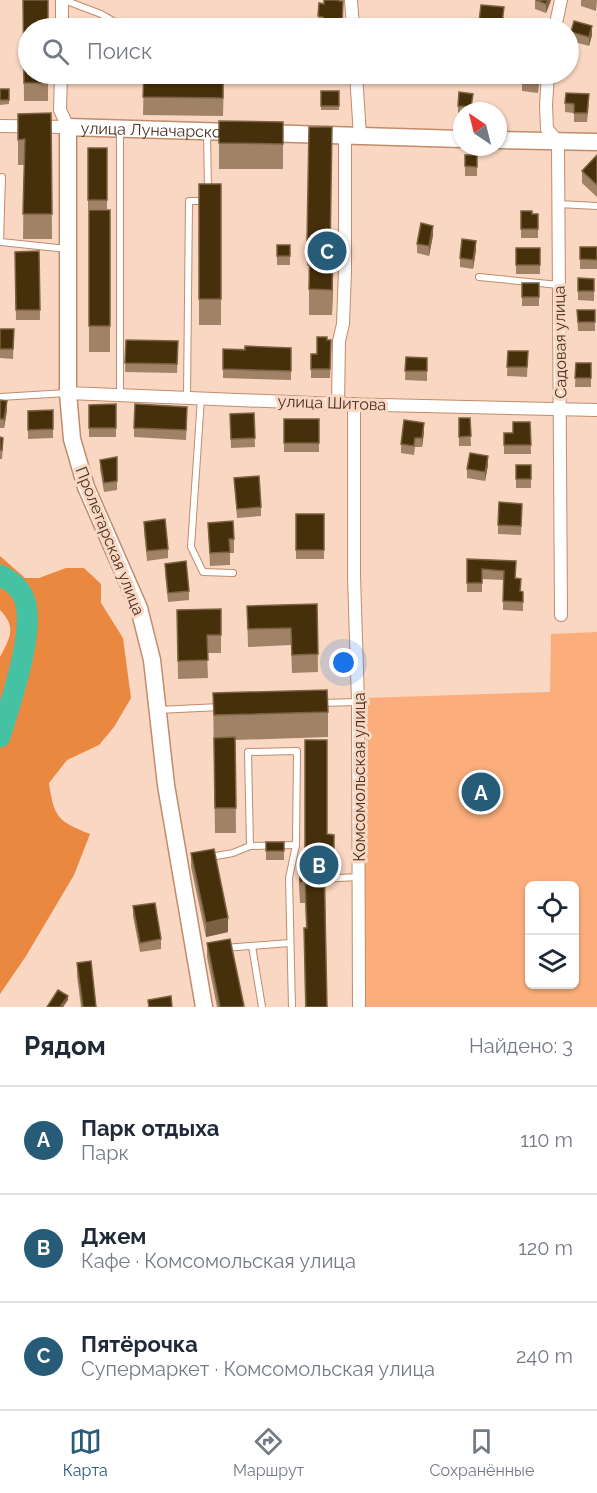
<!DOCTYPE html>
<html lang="ru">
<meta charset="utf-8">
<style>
body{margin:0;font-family:Raleway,sans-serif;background:#f2f2f3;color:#1f2937}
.controls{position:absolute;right:18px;bottom:18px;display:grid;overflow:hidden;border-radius:9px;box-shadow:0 2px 4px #0004}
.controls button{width:54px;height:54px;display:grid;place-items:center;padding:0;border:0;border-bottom:2px solid #e0e1e3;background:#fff;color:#1f2937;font:30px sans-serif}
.compass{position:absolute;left:453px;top:102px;width:54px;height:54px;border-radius:50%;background:#fff;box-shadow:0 2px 4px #0004;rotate:325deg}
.you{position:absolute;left:344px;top:663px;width:21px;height:21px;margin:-15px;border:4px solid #fff;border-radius:50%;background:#1a73e8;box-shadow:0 0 0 9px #1a73e833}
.badge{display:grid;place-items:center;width:39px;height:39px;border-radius:50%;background:#275c78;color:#fff;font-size:20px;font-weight:700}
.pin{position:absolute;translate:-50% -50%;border:3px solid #fff;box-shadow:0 2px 6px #0006}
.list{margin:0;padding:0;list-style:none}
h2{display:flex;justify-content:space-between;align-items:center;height:78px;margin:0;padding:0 24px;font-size:26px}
h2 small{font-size:20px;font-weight:400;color:#747a83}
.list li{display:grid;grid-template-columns:39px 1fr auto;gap:18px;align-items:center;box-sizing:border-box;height:108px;padding:0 24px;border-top:2px solid #e0e1e3}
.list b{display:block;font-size:22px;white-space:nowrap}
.list p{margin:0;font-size:20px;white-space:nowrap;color:#747a83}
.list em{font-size:20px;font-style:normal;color:#747a83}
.icon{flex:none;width:33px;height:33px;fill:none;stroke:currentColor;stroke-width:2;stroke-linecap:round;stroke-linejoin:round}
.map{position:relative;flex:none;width:597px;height:1007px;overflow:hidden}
.search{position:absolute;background:#fff;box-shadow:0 2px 4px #0004;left:18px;right:18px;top:18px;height:66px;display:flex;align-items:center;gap:15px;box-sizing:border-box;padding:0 21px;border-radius:33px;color:#747a83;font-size:22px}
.sheet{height:402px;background:#fff}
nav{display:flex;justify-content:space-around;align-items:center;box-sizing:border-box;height:84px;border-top:2px solid #e0e1e3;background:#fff;font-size:16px;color:#747a83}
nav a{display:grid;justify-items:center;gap:3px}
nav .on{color:#275c78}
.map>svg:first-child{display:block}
</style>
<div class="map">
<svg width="597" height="1007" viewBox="0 0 597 1007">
<rect width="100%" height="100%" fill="#f9d7c2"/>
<path fill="#fbae7b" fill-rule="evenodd" d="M597,632V1007H365L364,698L550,692L551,634ZM530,886H574V984H530Z"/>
<path fill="#eb883f" d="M0,556L25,578H39L66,568H84L101,584V603L123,638L131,698L114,727L99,745L67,760L49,783C54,818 58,821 90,834L74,875L26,956L0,994V657C10,638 17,627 0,610Z"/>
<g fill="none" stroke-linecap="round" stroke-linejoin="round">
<path stroke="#45c2a4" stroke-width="21" d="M0,575C11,581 21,588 25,601C35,634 10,703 0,737"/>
<g stroke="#c08c6b" stroke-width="8">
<g id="lane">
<polyline points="64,0 101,14 125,28"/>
<polyline points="207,131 208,190"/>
<polyline points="558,204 597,206"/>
<polyline points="0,242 2,177"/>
<polyline points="1,242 67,249"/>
<polyline points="479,277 559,285"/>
<polyline points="120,394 120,131"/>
<polyline points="0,397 67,393"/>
<polyline points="187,397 189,201 206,201"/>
<polyline points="201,398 191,547 203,572 233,573"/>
<polyline points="320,703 358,702"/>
<polyline points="158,710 220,707"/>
<polyline points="250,846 248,752 297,751 296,845 289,878 292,1007"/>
<polyline points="210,857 233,853 250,846 296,845"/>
<polyline points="317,879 359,877"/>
<polyline points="252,946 262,1007"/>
<polyline points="224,948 290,943"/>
</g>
</g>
<g stroke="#c08c6b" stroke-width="14">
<g id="street">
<polyline points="351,0 353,28"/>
<polyline points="62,28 62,0"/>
<polyline points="555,28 561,0"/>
<polyline points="356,74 360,136"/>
<polyline points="548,74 546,105 547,129 558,142 561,615"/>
<polyline points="0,126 68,127 60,110 61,74"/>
<polyline points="68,393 338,404 597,410"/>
<polyline points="338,404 339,341 343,324 345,271 345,136"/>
<polyline points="354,404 354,576 358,702 359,1007"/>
</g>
</g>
<g stroke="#c08c6b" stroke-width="19">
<g id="secondary">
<polyline points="498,140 597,142"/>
<path id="s1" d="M204,1007L166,785L152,660L139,608L86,487L72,439L68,393V127L462,139"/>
</g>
</g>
<use href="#lane" stroke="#fff" stroke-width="6"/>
<use href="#street" stroke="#fff" stroke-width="12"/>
<use href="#secondary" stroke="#fff" stroke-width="16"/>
</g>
<g fill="#a08366">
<polygon points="23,0 48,74 48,101 24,101"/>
<polygon points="339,0 342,28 323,28 323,26 318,25 319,3 324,4"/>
<polygon points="535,0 551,0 546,13 535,9"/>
<polygon points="581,0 597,0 596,11 581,6"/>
<polygon points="504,17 503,28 479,28 479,22"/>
<polygon points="571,32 592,35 589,46 571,41"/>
<rect x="125" y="74" width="17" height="8"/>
<polygon points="144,74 224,74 223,116 143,115"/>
<polygon points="540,74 538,93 522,91 522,82"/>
<polygon points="0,89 9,89 9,104 0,105"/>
<rect x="321" y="91" width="18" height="19"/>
<polygon points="473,103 472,111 462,111 462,116 458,115 458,106"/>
<polygon points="565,103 589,104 587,122 574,122 574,113 565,112"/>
<polygon points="51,113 52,239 23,239 24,165 18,165 18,114"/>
<polygon points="219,121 283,122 283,169 219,169"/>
<polygon points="309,127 330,253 333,278 332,315 309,315 309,266 307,266 307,241"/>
<rect x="88" y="148" width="19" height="61"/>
<rect x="465" y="155" width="12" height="21"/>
<polygon points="597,155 597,197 582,183 582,171"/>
<rect x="199" y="184" width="22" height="141"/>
<rect x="89" y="210" width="21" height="142"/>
<polygon points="521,211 532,214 538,214 538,238 521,238"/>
<polygon points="433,235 429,256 417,253 417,244"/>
<rect x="277" y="245" width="13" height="20"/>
<rect x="580" y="247" width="17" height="22"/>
<rect x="516" y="248" width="24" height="26"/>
<polygon points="476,250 473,269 460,267 460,258"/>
<polygon points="39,251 40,320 16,320 15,252"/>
<polygon points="578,278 594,279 594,301 578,300"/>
<rect x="522" y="283" width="17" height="23"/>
<polygon points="577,310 595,310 595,331 578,331"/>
<polygon points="0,329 14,329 13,359 0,358"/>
<polygon points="126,340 178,341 177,373 125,372"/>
<polygon points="327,340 331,340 330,378 311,378 311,354 317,354"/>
<polygon points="291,348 291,380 223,378 223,349"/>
<polygon points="508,351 528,351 527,377 507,376"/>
<polygon points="406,357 427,358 427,381 405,380"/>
<polygon points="576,363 591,363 591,387 575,387"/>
<polygon points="0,400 7,410 4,428 0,428"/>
<polygon points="116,404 116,437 89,437 89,405"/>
<polygon points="53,410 53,438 28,439 28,411"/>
<polygon points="254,413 255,447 231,448 230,414"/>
<polygon points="187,416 186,440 134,437 134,428"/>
<polygon points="459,418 470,418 471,446 459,446"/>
<rect x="284" y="419" width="35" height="33"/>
<polygon points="530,422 531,454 504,454 504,433 513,433"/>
<polygon points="424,432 422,447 415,447 414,455 401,453 401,444"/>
<polygon points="0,437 3,447 2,459 0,459"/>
<polygon points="117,457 117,490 104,492 100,469 100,460"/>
<polygon points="488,465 485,481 467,478 467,469"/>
<rect x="516" y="465" width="15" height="23"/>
<polygon points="234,478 261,507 261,516 237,518"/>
<polygon points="522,513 521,535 498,534 498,525"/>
<rect x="296" y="514" width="28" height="45"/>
<polygon points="144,522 168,549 168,558 147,561 144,531"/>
<polygon points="208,523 234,539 234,553 230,553 230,565 210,566"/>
<polygon points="467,559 516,561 515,578 520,591 523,592 523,611 503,610 503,580 482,579 482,592 467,592"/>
<polygon points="165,564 189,591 189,600 168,602 165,573"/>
<polygon points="317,604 318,672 292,673 291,645 248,647 247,606"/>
<polygon points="221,609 221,653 207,653 208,678 178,679 177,610"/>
<polygon points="213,693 328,712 328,737 235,740 236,833 215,833"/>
<polygon points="305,740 327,834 334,835 334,872 325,872 327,1007 305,1007 304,950 306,928 305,903 300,903 299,885 299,864 305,862"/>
<rect x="266" y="842" width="18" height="18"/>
<polygon points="191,853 228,932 206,937 191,867"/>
<polygon points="133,906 161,939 161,949 140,952 133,916"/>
<polygon points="207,943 244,1007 217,1007 207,957"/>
<polygon points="77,963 96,1007 81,1007 77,976"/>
</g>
<g fill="#7c6142">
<polygon points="548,0 551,0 546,13 546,4"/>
<polygon points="592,26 592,35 589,46 589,37"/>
<polygon points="433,226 433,235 429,256 429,246"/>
<polygon points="476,241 476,250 473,269 473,260"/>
<polygon points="333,253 333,278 332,315 332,290"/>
<polygon points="7,401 7,410 4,428 4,419"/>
<polygon points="424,423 424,432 422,447 422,438"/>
<polygon points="488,456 488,465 485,481 485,472"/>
<polygon points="228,918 228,932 206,937 206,923"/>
<polygon points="68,996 68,1000 63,1007 60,1007"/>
</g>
<g fill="#462f0b" stroke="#7c6142" stroke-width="1.5">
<polygon points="23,0 48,0 48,28 28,28 28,74 48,74 48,83 24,83"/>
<polygon points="324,0 339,0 339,1 343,1 342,26 323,25 323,17 318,16 319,3 324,4"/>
<polygon points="536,0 548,0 546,4"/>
<polygon points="481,5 504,7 502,24 479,22"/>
<polygon points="532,19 545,24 543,28 528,28"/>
<polygon points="574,21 592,26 589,37 571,32"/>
<polygon points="144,74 223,74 223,98 143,97"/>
<polygon points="523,74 539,74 538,84 522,82"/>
<rect x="0" y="89" width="9" height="11"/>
<rect x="321" y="91" width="18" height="15"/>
<polygon points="459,92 473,94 471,107 458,106"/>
<polygon points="566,93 589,94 587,113 574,113 574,104 565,103"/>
<polygon points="51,113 52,214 23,214 25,139 18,140 18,114"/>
<polygon points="219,121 283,122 283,144 219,143"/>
<polygon points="309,127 332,127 330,253 333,253 332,290 309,289 310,241 307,241"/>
<rect x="88" y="148" width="19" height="52"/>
<polygon points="465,155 477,155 477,167 465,166"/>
<polygon points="597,155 597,185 582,171"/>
<rect x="199" y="184" width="22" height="115"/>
<rect x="89" y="210" width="21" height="116"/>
<polygon points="521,211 532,211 532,214 538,214 538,229 521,229"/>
<polygon points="421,223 433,226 429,246 417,244"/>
<polygon points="462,239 476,241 473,260 460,258"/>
<rect x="277" y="245" width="13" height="11"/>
<polygon points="580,247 597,247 597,260 580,259"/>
<rect x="516" y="248" width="24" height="17"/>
<polygon points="39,251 40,310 16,310 15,252"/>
<polygon points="578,278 594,279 594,291 578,291"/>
<rect x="522" y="283" width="17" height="14"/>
<polygon points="577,310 595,310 595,322 578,322"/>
<polygon points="0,329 14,329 13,349 0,349"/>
<polygon points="317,337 327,337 327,340 331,340 330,369 311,369 311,354 317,354"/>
<polygon points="126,340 178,341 177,364 125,363"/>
<polygon points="245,346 291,348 291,371 223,369 223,349 245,350"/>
<polygon points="508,351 528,351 527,367 507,367"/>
<polygon points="406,357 427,358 427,371 405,371"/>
<polygon points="576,363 591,363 591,378 575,378"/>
<polygon points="0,400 7,401 4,419 0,419"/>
<polygon points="116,404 116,428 89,428 89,405"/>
<polygon points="135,404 187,407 186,430 134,428"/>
<polygon points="53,410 53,429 28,430 28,411"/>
<polygon points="254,413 255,438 231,439 230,414"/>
<polygon points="459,418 470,418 471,436 459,437"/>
<rect x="284" y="419" width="35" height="24"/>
<polygon points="404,420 424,423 422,438 415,438 414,446 401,444"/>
<polygon points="513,422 530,422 531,445 504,445 504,433 513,433"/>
<polygon points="0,437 3,438 2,450 0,450"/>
<polygon points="470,453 488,456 485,472 467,469"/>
<polygon points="117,457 117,481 104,483 100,460"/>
<rect x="516" y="465" width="15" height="14"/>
<polygon points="259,476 261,507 237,509 234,478"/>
<polygon points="499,502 522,504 521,526 498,525"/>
<rect x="296" y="514" width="28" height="36"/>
<polygon points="165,519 168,549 147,551 144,522"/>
<polygon points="233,521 234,539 229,539 230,552 210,553 208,523"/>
<polygon points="467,559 516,561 515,578 521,579 520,591 523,592 523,602 503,601 504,571 482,569 482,583 467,583"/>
<polygon points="186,561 189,591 168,593 165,564"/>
<polygon points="317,604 318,654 292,655 291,628 248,629 247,606"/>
<polygon points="221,609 221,635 207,635 208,660 178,661 177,610"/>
<polygon points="327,690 328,712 214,715 213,693"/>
<polygon points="235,737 236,808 215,808 214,738"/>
<polygon points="305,740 327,740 327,834 334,835 334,849 305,850"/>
<rect x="266" y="842" width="18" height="9"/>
<polygon points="214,849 228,918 206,923 191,853"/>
<polygon points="305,862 324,862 327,1007 306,1007 304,928 307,928 305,881 300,882 299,864"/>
<polygon points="155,903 161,939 140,943 133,906"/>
<polygon points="230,939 244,1006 239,1007 220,1007 207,943"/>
<polygon points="91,961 96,1007 83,1007 77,963"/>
<polygon points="58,990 68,996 60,1007 47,1007"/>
<polygon points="171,996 172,1007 149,1007 148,1000"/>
</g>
<g text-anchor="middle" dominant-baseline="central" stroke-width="6" stroke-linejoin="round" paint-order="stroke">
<g font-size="16" fill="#452f21" stroke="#f9d7c2">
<text stroke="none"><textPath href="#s1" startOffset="990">улица Луначарского</textPath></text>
<text transform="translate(560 342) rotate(-91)">Садовая улица</text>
<text transform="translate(332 403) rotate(2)">улица Шитова</text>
<text transform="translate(110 541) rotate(68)">Пролетарская улица</text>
<text transform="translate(359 777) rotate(-90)">Комсомольская улица</text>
</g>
</g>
</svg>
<div class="controls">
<button><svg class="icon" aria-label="locate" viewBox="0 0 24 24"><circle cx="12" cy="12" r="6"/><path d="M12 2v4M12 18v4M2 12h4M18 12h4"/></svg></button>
<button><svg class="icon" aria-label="layers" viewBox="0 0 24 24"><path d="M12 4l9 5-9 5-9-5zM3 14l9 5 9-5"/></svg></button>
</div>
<svg class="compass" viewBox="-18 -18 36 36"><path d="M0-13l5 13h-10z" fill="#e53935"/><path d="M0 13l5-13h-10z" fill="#747a83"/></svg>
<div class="you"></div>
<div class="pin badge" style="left:481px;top:792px">A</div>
<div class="pin badge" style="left:319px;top:865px">B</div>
<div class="pin badge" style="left:327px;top:251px">C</div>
<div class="search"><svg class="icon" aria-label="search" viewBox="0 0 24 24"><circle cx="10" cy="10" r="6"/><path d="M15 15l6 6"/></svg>Поиск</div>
</div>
<section class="sheet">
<h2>Рядом<small>Найдено: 3</small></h2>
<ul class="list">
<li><span class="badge">A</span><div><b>Парк отдыха</b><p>Парк</p></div><em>110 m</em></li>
<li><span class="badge">B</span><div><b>Джем</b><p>Кафе · Комсомольская улица</p></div><em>120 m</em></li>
<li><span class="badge">C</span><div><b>Пятёрочка</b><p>Супермаркет · Комсомольская улица</p></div><em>240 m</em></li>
</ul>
</section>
<nav>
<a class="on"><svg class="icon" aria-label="map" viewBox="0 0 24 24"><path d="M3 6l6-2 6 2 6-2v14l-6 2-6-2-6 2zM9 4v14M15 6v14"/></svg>Карта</a>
<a><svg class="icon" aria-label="directions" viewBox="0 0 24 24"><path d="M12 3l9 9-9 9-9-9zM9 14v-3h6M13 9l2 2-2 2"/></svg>Маршрут</a>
<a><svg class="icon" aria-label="saved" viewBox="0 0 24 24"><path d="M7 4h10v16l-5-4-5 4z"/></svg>Сохранённые</a>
</nav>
